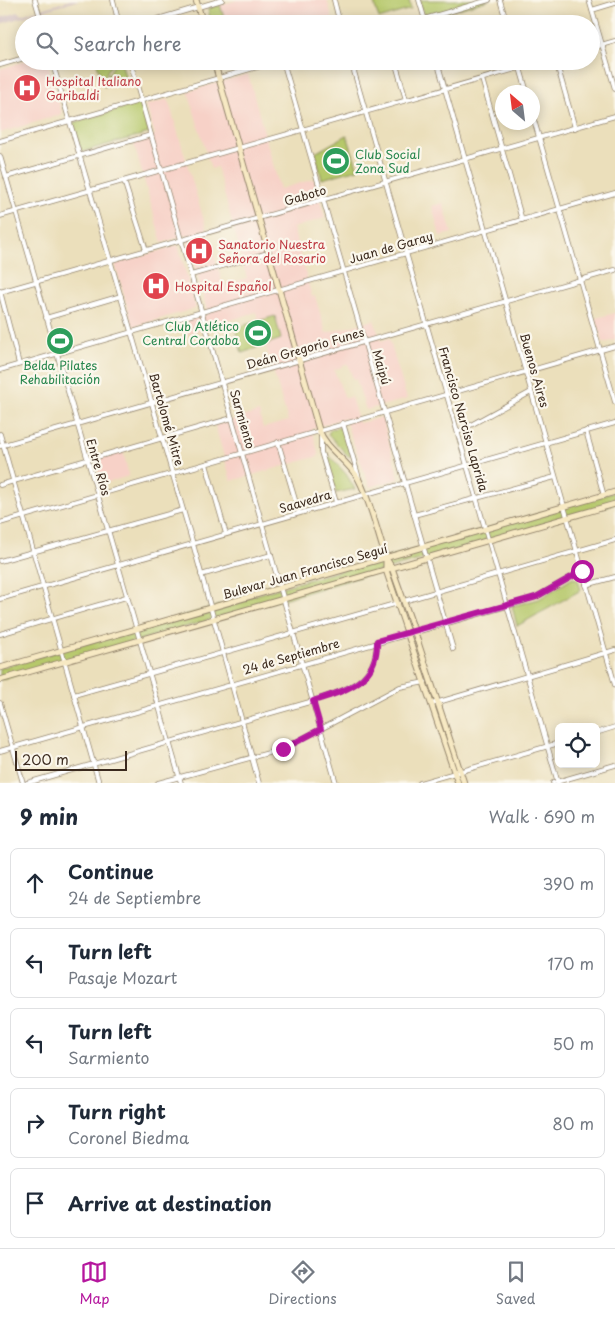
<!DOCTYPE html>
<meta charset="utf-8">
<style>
body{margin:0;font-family:"Playpen Sans",sans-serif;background:#f2f2f3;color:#1f2937}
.controls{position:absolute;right:15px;bottom:15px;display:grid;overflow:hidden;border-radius:8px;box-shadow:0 2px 12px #0003}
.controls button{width:45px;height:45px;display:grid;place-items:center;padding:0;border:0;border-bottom:1px solid #e0e1e3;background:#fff;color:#1f2937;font:25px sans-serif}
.compass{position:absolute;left:495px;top:85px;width:45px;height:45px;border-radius:50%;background:#fff;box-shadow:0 2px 12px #0003;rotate:332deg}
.scale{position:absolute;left:15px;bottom:12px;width:112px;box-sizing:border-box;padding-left:5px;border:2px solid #3b2a1e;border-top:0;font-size:14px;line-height:18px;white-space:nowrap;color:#3b2a1e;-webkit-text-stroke:4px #fbf7ec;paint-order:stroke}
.stop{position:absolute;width:15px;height:15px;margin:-11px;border:4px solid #b5179e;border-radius:50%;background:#fff}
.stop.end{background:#b5179e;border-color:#fff;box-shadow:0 1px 5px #0008}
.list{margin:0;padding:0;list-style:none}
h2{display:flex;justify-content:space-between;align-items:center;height:65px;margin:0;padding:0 20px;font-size:21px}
h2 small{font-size:16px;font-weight:400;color:#747a83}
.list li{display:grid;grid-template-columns:32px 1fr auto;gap:15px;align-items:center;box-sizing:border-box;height:70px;margin:0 10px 10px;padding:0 10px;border:1px solid #e0e1e3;border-radius:8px}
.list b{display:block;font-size:19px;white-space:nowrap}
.list p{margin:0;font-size:16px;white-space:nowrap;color:#747a83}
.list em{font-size:16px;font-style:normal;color:#747a83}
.icon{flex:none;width:28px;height:28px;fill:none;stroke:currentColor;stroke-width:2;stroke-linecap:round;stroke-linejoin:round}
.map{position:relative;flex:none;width:615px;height:783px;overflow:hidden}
.search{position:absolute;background:#fff;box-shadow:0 2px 12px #0003;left:15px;right:15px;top:15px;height:55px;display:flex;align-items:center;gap:12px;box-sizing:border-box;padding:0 18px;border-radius:28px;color:#747a83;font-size:19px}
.sheet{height:465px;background:#fff}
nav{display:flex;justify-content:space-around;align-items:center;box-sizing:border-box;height:70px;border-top:1px solid #e0e1e3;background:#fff;font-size:14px;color:#747a83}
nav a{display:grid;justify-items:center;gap:2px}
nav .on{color:#b5179e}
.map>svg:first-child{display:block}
</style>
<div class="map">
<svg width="615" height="783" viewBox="0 0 615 783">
<rect width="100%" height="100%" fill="#fbf7ec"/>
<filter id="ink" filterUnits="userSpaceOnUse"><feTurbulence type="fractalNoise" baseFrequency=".02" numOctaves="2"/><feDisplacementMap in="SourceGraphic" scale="10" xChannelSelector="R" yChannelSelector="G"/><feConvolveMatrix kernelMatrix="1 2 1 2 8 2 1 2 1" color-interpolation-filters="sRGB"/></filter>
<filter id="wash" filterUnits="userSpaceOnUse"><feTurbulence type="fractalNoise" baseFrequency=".0096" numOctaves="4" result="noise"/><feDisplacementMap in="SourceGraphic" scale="20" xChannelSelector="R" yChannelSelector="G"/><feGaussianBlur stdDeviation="1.12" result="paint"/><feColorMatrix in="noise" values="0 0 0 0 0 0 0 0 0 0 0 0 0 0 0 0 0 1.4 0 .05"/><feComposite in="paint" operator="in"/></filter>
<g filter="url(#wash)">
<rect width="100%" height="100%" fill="#ebdfbb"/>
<g fill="#f7d1c7">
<polygon points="237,0 327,0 334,24 226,24 220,5"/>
<polygon points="25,61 47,61 62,114 0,133 0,69"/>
<polygon points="248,74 280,189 314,179 325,218 293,228 312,297 315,296 326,333 374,320 381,341 389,338 407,399 366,410 356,379 353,379 348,364 334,370 345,398 351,397 359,423 382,417 399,479 370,487 344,418 312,429 319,456 231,481 215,425 259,412 263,428 288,421 256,312 185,335 182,322 208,314 186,235 162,243 133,141 155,135 146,105 168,99 223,285 247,278 217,167 211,169 188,91"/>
<polygon points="443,203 452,233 440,236 432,206"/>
<polygon points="178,245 196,308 133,327 115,264"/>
<polygon points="615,313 615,340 603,343 596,318"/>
<polygon points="123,451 129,476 102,484 95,459"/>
</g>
<polygon fill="#d2bfc0" points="71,0 79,0 0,24 0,18 19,12 21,15"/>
<g fill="#b6c86b" stroke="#787944">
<polygon points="373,0 409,0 411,9 379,19"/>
<polygon points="419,0 489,0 425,19"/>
<polygon points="220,5 226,24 211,24 208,8"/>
<polygon points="96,61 113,61 103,79 101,78"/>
<polygon points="116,61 121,61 126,80 104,87 103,84"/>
<polygon points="140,103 149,133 81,152 73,123"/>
<polygon points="347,135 358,169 322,179 315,153"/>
<polygon points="275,316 281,339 242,353 235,328"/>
<polygon points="342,427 351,455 349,457 328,434 331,429"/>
<polygon points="324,450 346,474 355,489 336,493"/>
<polygon points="615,492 615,504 0,680 0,668"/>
<polygon points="573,578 578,580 581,590 517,626 512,606 539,599"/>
</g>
</g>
<g filter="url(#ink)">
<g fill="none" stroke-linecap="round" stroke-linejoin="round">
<g stroke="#93846c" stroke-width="5.5">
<g id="minor">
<polyline points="35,0 42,24"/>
<polyline points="113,0 119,24"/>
<polyline points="334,0 340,24"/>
<polyline points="419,0 426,24"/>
<polyline points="500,0 507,24"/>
<polyline points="589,0 615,89"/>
<polyline points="592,10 615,3"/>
<polyline points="141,24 222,0"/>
<polyline points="407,24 489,0"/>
<polyline points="591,48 615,41"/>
<polyline points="52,61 193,544 259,783"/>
<polyline points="130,61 336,783"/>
<polyline points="283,61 453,649"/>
<polyline points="351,61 558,783"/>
<polyline points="395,61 406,100"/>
<polyline points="437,61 615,685"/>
<polyline points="518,61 527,92"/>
<polyline points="556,61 575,128"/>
<polyline points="0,65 24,58"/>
<polyline points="482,79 522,220"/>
<polyline points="532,113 615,402"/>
<polyline points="0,141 278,61"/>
<polyline points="0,156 181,783"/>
<polyline points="6,177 151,135"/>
<polyline points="124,181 146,250"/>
<polyline points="0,216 544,61"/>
<polyline points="191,275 268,253"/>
<polyline points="0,291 19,364"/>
<polyline points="0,292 615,116"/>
<polyline points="46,318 121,296"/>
<polyline points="0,370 615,193"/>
<polyline points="343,423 359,478"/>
<polyline points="586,431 604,496"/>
<polyline points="458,432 531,392"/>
<polyline points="0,434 99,783"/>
<polyline points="321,436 321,452 336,502"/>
<polyline points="278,442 299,513"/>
<polyline points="0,446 615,270"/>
<polyline points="206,464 226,534"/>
<polyline points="0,485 232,418"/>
<polyline points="414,515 555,477"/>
<polyline points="0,523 615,346"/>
<polyline points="0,561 183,510"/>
<polyline points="201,575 271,555"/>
<polyline points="586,585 615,577"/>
<polyline points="0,599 615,423"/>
<polyline points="404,601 615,540"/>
<polyline points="0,634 126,597"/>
<polyline points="74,695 398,603"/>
<polyline points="0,703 23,783"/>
<polyline points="432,704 615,650"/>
<polyline points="596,733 615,727"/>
<polyline points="0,751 507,606 536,597 582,571"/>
<path d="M27,783L313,701C345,690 377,682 377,641"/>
<polyline points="158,783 283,749 400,687 425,682"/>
<polyline points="420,783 559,743"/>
<polyline points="553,783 615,765"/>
</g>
</g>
<g stroke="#93846c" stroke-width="7">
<g id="secondary">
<polyline points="196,0 203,24"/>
<path d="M214,61L319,430C326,449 347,460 358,478C371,502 377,532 386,558V570L458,783"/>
<polyline points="386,558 392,568 414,630 464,783"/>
<polyline points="0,668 615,492"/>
<polyline points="0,680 615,504"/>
</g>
</g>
<use href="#minor" stroke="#fff" stroke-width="4"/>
<use href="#secondary" stroke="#f7e9c3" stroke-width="5"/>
</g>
</g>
<g fill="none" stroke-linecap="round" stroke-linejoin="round" filter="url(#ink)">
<path stroke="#b5179e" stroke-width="6" d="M283,749L321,729L313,701C345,691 378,682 377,641L536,597L582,571"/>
</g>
<defs>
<g id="hospital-disc" transform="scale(1.4375)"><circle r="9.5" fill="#e0444e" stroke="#fbf7ec"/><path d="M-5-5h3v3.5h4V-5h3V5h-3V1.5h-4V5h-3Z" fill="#fff"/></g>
<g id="stadium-disc" transform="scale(1.4375)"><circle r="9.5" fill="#2e9e5b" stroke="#fbf7ec"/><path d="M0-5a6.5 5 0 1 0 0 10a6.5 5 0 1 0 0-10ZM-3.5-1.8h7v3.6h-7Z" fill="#fff"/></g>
</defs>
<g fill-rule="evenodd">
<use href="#hospital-disc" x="27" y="88"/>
<use href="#stadium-disc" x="336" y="161"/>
<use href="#hospital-disc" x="199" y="251"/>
<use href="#hospital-disc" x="156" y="286"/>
<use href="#stadium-disc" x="258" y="333"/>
<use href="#stadium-disc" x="60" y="341"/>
</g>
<g text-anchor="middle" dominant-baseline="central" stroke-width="4.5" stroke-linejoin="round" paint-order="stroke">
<g font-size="12" fill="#be3a42" stroke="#fbf7ec" text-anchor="start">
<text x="46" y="81">Hospital Italiano<tspan x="46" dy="14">Garibaldi</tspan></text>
<text x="218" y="244">Sanatorio Nuestra<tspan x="218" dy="14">Señora del Rosario</tspan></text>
<text x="175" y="286">Hospital Español</text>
</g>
<g font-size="12" fill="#27864d" stroke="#fbf7ec" text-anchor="start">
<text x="355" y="154">Club Social<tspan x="355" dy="14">Zona Sud</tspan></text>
<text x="239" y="326" text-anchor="end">Club Atlético<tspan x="239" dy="14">Central Cordoba</tspan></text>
<text x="60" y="365" text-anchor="middle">Belda Pilates<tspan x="60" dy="14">Rehabilitación</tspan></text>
</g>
<g font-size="12" fill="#3b2a1e" stroke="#fbf7ec">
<text transform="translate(305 195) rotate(-16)">Gaboto</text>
<text transform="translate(391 247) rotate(-16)">Juan de Garay</text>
<text transform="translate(305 348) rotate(-16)">Deán Gregorio Funes</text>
<text transform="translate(382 367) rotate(74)">Maipú</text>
<text transform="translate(535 370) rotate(74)">Buenos Aires</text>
<text transform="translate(167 419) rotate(74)">Bartolomé Mitre</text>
<text transform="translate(243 419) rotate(74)">Sarmiento</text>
<text transform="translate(464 419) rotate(74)">Francisco Narciso Laprida</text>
<text transform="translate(99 467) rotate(74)">Entre Ríos</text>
<text transform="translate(305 501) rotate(-16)">Saavedra</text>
<text transform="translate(305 571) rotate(-16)">Bulevar Juan Francisco Seguí</text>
<text transform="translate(291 656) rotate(-16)">24 de Septiembre</text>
</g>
</g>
</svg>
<div class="controls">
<button><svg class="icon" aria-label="locate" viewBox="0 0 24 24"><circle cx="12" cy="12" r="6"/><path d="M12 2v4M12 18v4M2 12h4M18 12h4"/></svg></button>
</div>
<svg class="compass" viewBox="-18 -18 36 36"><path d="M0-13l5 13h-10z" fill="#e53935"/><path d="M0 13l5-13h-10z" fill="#747a83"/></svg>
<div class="scale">200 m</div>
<div class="stop" style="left:582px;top:571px"></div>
<div class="stop end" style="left:283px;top:749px"></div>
<div class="search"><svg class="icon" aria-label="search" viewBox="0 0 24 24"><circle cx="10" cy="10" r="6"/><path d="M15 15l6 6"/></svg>Search here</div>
</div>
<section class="sheet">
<h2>9 min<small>Walk · 690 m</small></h2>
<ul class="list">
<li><svg class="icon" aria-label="ahead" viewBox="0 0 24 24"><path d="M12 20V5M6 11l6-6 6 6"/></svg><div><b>Continue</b><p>24 de Septiembre</p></div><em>390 m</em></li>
<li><svg class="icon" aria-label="left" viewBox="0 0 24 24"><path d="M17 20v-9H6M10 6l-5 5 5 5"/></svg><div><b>Turn left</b><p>Pasaje Mozart</p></div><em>170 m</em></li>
<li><svg class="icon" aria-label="left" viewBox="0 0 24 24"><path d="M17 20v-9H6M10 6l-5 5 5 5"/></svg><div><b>Turn left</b><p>Sarmiento</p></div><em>50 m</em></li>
<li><svg class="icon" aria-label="right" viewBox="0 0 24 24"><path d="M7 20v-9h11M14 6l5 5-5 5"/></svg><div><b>Turn right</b><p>Coronel Biedma</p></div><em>80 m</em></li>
<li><svg class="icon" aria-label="arrive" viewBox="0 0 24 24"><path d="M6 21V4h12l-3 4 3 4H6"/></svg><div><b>Arrive at destination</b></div></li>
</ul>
</section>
<nav>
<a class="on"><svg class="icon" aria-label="map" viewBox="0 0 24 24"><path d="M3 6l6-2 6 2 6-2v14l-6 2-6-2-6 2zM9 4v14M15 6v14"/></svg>Map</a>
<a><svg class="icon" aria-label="directions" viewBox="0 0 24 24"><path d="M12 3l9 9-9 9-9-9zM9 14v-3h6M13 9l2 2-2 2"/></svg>Directions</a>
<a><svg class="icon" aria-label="saved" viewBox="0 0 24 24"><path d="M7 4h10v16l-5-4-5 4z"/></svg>Saved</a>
</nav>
